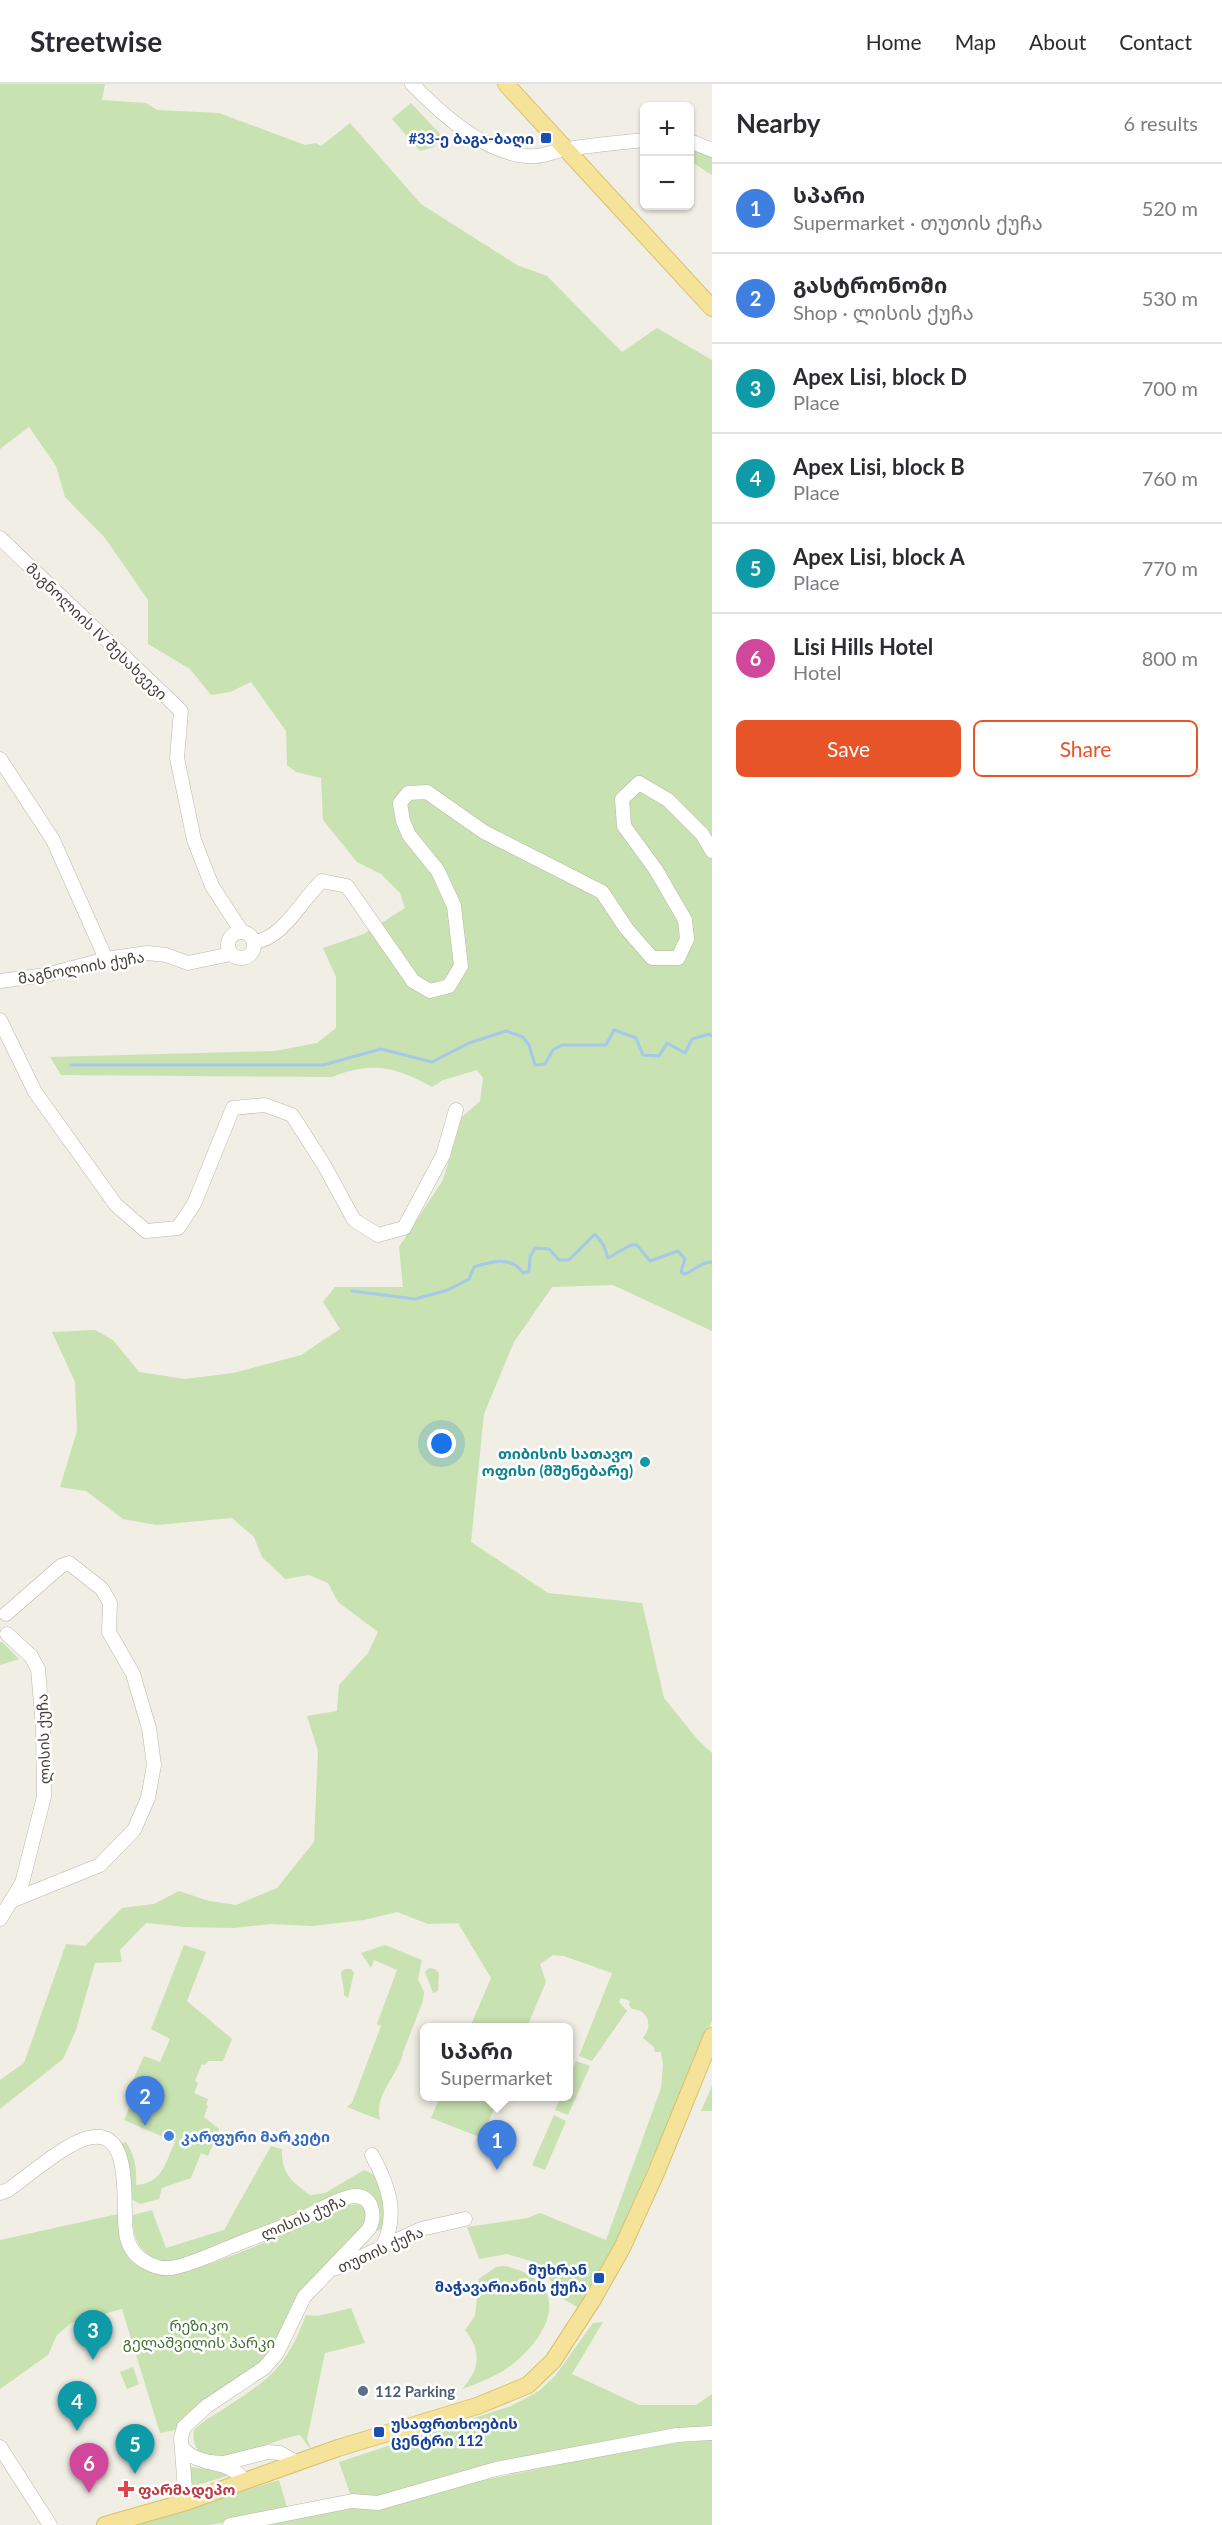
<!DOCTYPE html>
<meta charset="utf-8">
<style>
body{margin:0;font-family:Lato,"Noto Sans Georgian",sans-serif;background:#f7f7f7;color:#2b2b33}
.controls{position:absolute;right:18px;top:18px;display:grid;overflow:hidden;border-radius:9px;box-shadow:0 2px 4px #0004}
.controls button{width:54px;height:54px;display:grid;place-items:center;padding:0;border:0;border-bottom:2px solid #e1e1e2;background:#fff;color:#2b2b33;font:30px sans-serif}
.you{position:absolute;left:442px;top:1360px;width:21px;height:21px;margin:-15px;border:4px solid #fff;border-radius:50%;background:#1a73e8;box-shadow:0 0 0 9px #1a73e833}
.badge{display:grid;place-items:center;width:39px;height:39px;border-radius:50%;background:#e65427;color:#fff;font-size:20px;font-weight:700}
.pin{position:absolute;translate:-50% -50px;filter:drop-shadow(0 2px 3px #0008)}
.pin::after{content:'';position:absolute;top:32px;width:21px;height:18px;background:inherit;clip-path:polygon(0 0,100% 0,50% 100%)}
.popup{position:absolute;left:420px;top:1939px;width:153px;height:78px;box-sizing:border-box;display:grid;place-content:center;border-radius:9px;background:#fff;filter:drop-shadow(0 2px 4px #0005);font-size:20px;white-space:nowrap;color:#7c7c81}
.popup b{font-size:22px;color:#2b2b33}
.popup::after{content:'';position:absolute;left:50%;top:100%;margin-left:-12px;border:12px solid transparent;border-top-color:#fff}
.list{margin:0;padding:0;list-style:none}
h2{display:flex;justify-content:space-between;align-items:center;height:78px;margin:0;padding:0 24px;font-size:26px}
h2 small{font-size:20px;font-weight:400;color:#7c7c81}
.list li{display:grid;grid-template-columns:39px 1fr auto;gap:18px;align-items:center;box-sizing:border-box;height:90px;padding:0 24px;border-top:2px solid #e1e1e2}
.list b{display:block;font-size:22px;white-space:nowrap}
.list p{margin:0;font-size:20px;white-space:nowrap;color:#7c7c81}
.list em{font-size:20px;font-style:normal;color:#7c7c81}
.actions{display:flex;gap:12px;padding:18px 24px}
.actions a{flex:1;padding:14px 0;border:2px solid #e65427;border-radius:9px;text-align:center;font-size:21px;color:#e65427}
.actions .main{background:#e65427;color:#fff}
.map{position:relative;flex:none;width:712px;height:2441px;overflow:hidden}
header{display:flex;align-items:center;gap:36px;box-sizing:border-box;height:84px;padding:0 30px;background:#fff;border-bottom:2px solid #e1e1e2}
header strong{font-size:28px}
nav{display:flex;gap:33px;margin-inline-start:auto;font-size:21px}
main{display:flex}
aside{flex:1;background:#fff}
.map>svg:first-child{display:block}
</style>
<header>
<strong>Streetwise</strong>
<nav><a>Home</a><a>Map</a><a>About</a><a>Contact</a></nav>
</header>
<main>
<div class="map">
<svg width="712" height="2441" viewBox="0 0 712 2441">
<rect width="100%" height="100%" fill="#f1eee5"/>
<g fill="#c8e2b1">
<path d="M0,0H105L102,16L146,19L157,26L219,29L305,61L316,59L321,62L350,39L421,120L517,181L547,192L622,268L657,244L712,276V1247L613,1201L552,1203L514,1258L484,1330L471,1458L548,1509L642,1519L664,1614L698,1656L712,1669V1937L615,2160L580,2225L562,2214L545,2188L531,2177L507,2170L479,2175L467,2143L528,2134L540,2129L606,2156L661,2004L663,1981L661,1968H655L654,1963L643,1954C653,1942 649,1926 632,1925L629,1921L630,1917L621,1914L619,1918L627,1927L592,1977L579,1972L612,1889L564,1872L553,1871L540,1880L546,1898L527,1943H470L491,1894L458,1839L428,1840L397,1828L364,1836L312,1842L271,1840L234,1844L185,1843L146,1839L120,1866L122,1878L95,1879L76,1946L63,1975L0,2025V1996L24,1979L66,1860L85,1862L122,1824L154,1820L179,1807L209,1817L236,1821L277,1804L314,1758L318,1667L307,1632L337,1627L339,1601L368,1569L378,1548L338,1518L328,1499L309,1491L285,1495L262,1473L254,1453L232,1434L156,1441L123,1435L86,1407L60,1403L77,1347L75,1298L52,1248L95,1246L113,1256L139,1288L185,1295L233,1289L301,1271L340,1245L323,1218L335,1203H403L399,1163L443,1096L462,1033L480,1017L483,994L477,986L443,996L432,1003C395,983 373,977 332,993L61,991L50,973L275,967L317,959L336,944V893L323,864L364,850L405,824L400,809L381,790L357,778L323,736L321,694L296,688L287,681L286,647L251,598L230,608L211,611L190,585L148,560V516L105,454L65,413L56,382L29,343L0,365Z"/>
<polygon points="411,19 441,51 434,63 420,67 392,35"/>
<polygon points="690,61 712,73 712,91 690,77"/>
<polygon points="0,1558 2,1558 19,1575 0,1581"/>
<path d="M184,1861L206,1868L187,1917L232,1955L223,1977H208L205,1981L202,1980L195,1997L198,1999L194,2009L208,2015L206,2021L208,2022L204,2033L219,2045L208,2072L201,2069L191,2094L162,2104L159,2115L140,2120L129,2114L120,2060L126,2058C135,2072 137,2084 136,2101C163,2099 165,2079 175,2058L124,2036L134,2012L128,2008L144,1972L160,1978L170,1955L151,1945Z"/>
<path d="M385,1861L422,1876L418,1895L424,1908L423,1917L403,1968C400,1990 373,2010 380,2036L347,2023L352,2019L381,1942L377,1940L397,1886L374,1876L371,1884L361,1869Z"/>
<polygon points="429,1884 435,1885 439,1889 438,1907 433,1909 425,1888"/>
<path d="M345,1885H351L354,1889L348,1914L344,1911C344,1903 342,1897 341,1888Z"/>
<polygon points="576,1977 590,1982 568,2031 555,2026 561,2013 569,2012 569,1994"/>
<polygon points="712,2002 712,2027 701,2027"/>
<polygon points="440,2013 499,2013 482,2054 431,2034"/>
<polygon points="554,2031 566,2037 545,2086 532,2081"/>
<path d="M271,2062L282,2065C281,2089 292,2098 310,2111L325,2109L364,2086C393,2097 387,2119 384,2145L374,2147L380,2130C375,2117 366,2104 350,2106C336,2108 314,2125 300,2131C255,2150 213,2166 166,2181C141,2170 132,2158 133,2131L152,2126L166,2164L224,2146Z"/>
<path d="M360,2120L367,2126L369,2135L311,2198L264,2281L192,2328L175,2346L160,2349L122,2225L71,2239L57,2251L48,2271L0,2305V2156L118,2130C120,2144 121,2168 133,2178C138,2182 152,2188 158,2190C190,2196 313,2137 347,2121Z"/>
<path d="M505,2182C574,2198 552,2251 509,2283C495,2293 478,2299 462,2305C480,2285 482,2268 465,2246L475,2232L479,2195L496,2183Z"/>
<path d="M351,2224L365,2259L325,2269L307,2355L312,2367L300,2351C278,2352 187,2401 194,2346C203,2336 217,2330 228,2322C272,2294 287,2281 306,2231L318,2232Z"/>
<polygon points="603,2238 572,2290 639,2321 696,2321 712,2310 712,2344 380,2417 352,2415 339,2378 511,2322 539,2307 555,2292 593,2239"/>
<polygon points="133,2283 139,2300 127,2305 120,2288"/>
<polygon points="712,2354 712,2441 264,2441 646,2363"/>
<polygon points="191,2383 224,2388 227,2392 191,2403"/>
<polygon points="279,2396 288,2427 209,2441 130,2441"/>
</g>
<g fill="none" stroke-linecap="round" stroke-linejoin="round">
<g stroke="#a6c8e9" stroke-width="3">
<polyline points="71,981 323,981 381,965 432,978 469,959 506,947 523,953 529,961 535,981 545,980 553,966 562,961 606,961 614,946 636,954 643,971 659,972 667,959 685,969 692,955 709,950 712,952"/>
<path d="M352,1207L415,1215L448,1206L469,1195L474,1183C491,1178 511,1171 523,1189L529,1187L530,1173L535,1164L549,1165L559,1176H569L595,1150L604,1162L608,1174L631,1161H637L650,1177L678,1167L685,1175L681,1188L684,1190C694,1188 701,1177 712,1178"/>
</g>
<g stroke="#bbb6a9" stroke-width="15">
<g id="minor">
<path d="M412,0C441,30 490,75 536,72C545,72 554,67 562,66C589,61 617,59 644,56"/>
<polyline points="690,57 712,66"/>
<polyline points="0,454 181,627 177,674 194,756 212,802 242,848"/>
<polyline points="0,675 53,756 106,875"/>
<circle cx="241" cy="861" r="13"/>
<path d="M254,858C283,855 302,815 322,797L347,802L413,897L430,907L449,902L461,882L454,822L438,787L409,751L403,737L400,719L408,709L427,708L484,748L602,808L626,844L652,874H678L687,855L685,836L656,786L624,742L622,715L639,699L668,716L702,750L712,767"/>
<polyline points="0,897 46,891 106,875 147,869 166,871 188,879 231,870"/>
<polyline points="0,936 35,1008 116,1121 146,1147 178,1144 194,1120 233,1024 265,1021 292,1031 324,1081 354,1136 378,1151 404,1144 443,1071 456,1026"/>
<polyline points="6,1530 61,1482 69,1479 102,1505 110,1519 109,1548 133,1590 149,1644 154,1681 148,1714 134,1746 100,1781 11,1817"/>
<polyline points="0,1835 22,1799 44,1713 43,1643 38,1585 31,1572 7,1550"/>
<path d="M372,2071C389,2102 399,2131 382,2164"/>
<path d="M0,2109L8,2106C28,2092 66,2059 88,2054C137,2041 120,2130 127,2154C130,2165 136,2173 146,2178C156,2184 165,2186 176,2183C198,2178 219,2167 240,2159C260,2151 280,2144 299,2136C313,2130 345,2110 358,2112C374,2115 375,2134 369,2145L304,2213L277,2269L264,2284L207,2322L184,2343L181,2354L186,2418"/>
<polyline points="337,2184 421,2145 465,2135"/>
<polyline points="0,2363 50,2441"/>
<path d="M183,2365C201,2384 230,2374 244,2397"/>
<polyline points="208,2378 224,2379 268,2368 280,2369 296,2378"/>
<polyline points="230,2441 352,2417 378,2419 496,2385 677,2351 712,2349"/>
</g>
</g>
<g stroke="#d8c16c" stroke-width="18">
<g id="major">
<polyline points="506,0 712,224"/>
<polyline points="105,2441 186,2418 338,2364 477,2322 528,2301 553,2277 592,2217 622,2164 656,2089 712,1952"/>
</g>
</g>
<use href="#minor" stroke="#fff" stroke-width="14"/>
<use href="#major" stroke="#f5e39a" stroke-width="16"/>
</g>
<g fill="#1a4fb4" stroke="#fff" stroke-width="2">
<rect x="540" y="48" width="12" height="12" rx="3"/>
<rect x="593" y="2188" width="12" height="12" rx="3"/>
<rect x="373" y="2342" width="12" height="12" rx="3"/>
</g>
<circle fill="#0f9aa8" stroke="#fff" stroke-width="2" cx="645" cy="1378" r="6"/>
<circle fill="#3f7fe0" stroke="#fff" stroke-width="2" cx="169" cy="2052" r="6"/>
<circle fill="#5c6f8a" stroke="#fff" stroke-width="2" cx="363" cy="2307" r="6"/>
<path fill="#e0444e" stroke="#fff" stroke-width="2" d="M123 2396h6v6h6v6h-6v6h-6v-6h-6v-6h6z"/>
<g text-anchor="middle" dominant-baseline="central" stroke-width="5" stroke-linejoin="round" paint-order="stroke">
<g font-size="15" font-weight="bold" fill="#164399" stroke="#fff" text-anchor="end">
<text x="534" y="54">#33-ე ბაგა-ბაღი</text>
<text x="587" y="2185">მუხრან<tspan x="587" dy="17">მაჭავარიანის ქუჩა</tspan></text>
<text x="391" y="2339" text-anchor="start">უსაფრთხოების<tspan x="391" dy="17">ცენტრი 112</tspan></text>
</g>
<g font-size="15" fill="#433f35" stroke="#fff">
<text transform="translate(97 547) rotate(44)">მაგნოლიის IV შესახვევი</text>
<text transform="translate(81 883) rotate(-10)">მაგნოლიის ქუჩა</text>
<text transform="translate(43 1655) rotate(-92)">ლისის ქუჩა</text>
<text transform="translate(303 2133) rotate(-23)">ლისის ქუჩა</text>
<text transform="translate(380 2165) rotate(-24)">თუთის ქუჩა</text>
</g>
<g font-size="15" font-weight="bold" fill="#0d838f" stroke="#fff" text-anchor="end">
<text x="633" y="1369">თიბისის სათავო<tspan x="633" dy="17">ოფისი (მშენებარე)</tspan></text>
</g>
<g font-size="15" font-weight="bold" fill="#366cbe" stroke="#fff" text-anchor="start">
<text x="181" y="2052">კარფური მარკეტი</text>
</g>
<g font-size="15" fill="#416f2e" stroke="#fff">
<text x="199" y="2241">რეზიკო<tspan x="199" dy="17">გელაშვილის პარკი</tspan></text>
</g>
<g font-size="15" font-weight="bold" fill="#4e5e75" stroke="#fff" text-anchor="start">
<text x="375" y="2307">112 Parking</text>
</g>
<g font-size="15" font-weight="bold" fill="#be3a42" stroke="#fff" text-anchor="start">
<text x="138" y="2405">ფარმადეპო</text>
</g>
</g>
</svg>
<div class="controls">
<button>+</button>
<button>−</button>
</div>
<div class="you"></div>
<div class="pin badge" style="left:497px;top:2086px;background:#3f7fe0">1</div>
<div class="popup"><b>სპარი</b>Supermarket</div>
<div class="pin badge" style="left:145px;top:2042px;background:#3f7fe0">2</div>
<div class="pin badge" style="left:93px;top:2276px;background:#0f9aa8">3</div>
<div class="pin badge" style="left:77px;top:2347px;background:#0f9aa8">4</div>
<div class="pin badge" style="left:135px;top:2390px;background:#0f9aa8">5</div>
<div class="pin badge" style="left:89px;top:2409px;background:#d1479c">6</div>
</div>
<aside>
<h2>Nearby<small>6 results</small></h2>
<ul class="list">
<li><span class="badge" style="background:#3f7fe0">1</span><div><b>სპარი</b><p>Supermarket · თუთის ქუჩა</p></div><em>520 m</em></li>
<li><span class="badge" style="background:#3f7fe0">2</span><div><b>გასტრონომი</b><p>Shop · ლისის ქუჩა</p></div><em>530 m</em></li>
<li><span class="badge" style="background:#0f9aa8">3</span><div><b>Apex Lisi, block D</b><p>Place</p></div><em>700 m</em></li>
<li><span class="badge" style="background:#0f9aa8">4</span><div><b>Apex Lisi, block B</b><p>Place</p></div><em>760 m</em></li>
<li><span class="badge" style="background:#0f9aa8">5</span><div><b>Apex Lisi, block A</b><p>Place</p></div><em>770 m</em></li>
<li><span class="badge" style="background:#d1479c">6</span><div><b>Lisi Hills Hotel</b><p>Hotel</p></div><em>800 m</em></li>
</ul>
<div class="actions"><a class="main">Save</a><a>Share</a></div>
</aside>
</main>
